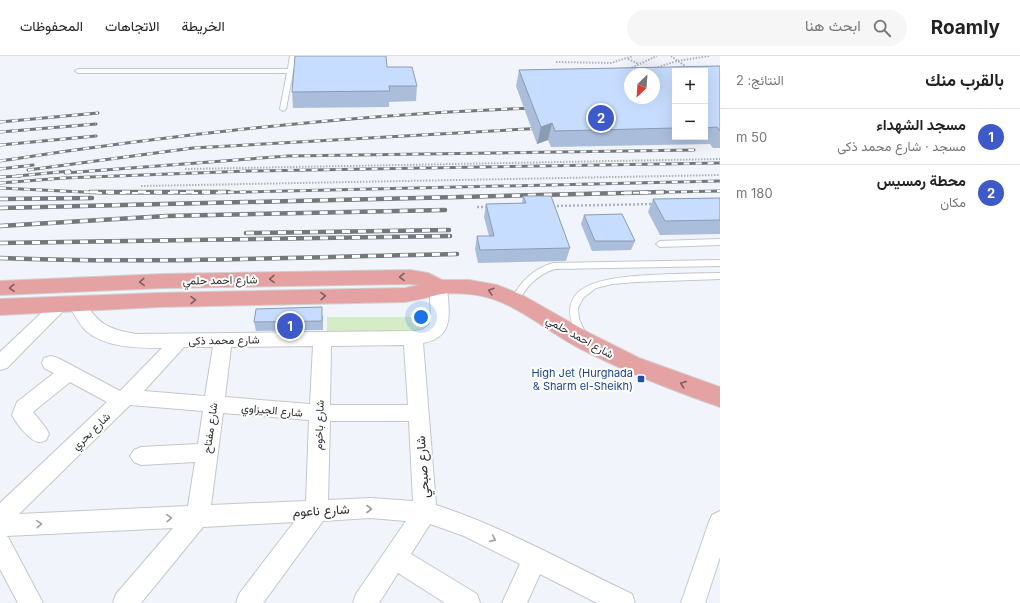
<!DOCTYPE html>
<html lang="ar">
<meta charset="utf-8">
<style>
body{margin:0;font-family:Inter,Vazirmatn,sans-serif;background:#f6f6f6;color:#222;direction:rtl}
.controls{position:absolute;right:12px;top:12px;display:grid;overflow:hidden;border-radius:0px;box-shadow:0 4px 16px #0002}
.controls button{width:36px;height:36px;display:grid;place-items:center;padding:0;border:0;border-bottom:1px solid #e0e0e0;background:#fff;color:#222;font:20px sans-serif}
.compass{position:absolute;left:624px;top:12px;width:36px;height:36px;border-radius:50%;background:#fff;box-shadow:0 4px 16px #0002;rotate:205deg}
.you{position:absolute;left:421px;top:261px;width:14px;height:14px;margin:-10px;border:3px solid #fff;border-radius:50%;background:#1a73e8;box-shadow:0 0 0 6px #1a73e833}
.badge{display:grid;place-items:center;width:26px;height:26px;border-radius:50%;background:#3d59cb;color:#fff;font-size:13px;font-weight:700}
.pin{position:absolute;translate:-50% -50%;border:2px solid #fff;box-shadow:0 1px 4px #0006}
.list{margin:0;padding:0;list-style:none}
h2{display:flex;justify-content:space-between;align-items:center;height:52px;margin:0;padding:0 16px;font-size:17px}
h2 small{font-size:13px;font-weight:400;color:#767676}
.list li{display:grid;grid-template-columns:26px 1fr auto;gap:12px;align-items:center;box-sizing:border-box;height:56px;padding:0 16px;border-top:1px solid #e0e0e0}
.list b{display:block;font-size:15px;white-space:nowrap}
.list p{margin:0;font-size:13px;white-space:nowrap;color:#767676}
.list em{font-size:13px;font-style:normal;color:#767676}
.icon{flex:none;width:22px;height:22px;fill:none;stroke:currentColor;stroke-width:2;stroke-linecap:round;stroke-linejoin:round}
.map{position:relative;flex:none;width:720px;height:547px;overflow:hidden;direction:ltr}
header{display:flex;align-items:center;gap:24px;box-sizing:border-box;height:56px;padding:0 20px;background:#fff;border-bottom:1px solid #e0e0e0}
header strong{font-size:19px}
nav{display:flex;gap:22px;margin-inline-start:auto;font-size:14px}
.search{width:280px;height:36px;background:#f6f6f6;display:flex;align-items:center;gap:10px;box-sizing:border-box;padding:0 14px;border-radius:22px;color:#767676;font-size:15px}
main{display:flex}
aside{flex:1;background:#fff}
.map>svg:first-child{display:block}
</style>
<header>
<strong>Roamly</strong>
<div class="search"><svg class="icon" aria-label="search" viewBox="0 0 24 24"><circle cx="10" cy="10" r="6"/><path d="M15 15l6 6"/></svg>ابحث هنا</div>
<nav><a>الخريطة</a><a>الاتجاهات</a><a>المحفوظات</a></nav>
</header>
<main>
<aside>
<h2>بالقرب منك<small>النتائج: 2</small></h2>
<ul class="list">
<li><span class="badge">1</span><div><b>مسجد الشهداء</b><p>مسجد · شارع محمد ذكى</p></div><em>50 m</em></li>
<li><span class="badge">2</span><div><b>محطة رمسيس</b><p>مكان</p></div><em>180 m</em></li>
</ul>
</aside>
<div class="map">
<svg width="720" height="547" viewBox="0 0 720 547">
<rect width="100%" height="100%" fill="#f1f5fb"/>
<polygon fill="#d5edc6" points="327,261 423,261 429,264 432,269 431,275 327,278"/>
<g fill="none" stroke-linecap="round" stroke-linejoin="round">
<g stroke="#c3c7cd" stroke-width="2">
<g id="service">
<polygon points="290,0 296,0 286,53 283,55 280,53 287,17 78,17 75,15 78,13 288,13"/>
<polygon points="720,183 720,189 660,191 656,188 660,185"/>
<path d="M720,204V210L554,213C536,220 527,230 518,246H512L511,244C520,226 533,213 553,207Z"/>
<path d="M720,217V223L637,226L612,228L596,232L583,242L578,252L579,263L587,281L585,283H579C547,225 609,222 649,219C673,218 696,217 720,217Z"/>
</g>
</g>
<g stroke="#c3c7cd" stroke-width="2">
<g id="minor">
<path d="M439,225L445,227L447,231C449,257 455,281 423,287L436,449C504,471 567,507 632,538L635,547H597L540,518L527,547H502L520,508L464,480L430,468L411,498L477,538L480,547H445L398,517L379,547H353L356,538L406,465L370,462L323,465L263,547H236L239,538L294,466L203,471L141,547H113L116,538L173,472L6,480L8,481L43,547H18L0,513V447L107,346L70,326L33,356L46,372L49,378L46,384C44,385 42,386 40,386C31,387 16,367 12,359L17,346L54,317L44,312L42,307L44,302L51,300L58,302L120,335L162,292C138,292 106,292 86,275C79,268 74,258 69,249L7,312L0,314V296L55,244L61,242L67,244L69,246L71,243L77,241L83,243C98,268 107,273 136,278L413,275L422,274L429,269C434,256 426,239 433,227ZM404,289L408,349H330L331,290ZM313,290L310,348L225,341L231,291ZM184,291H213L205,340L144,335ZM130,349L203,355L198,388L141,391L134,394L130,400L134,406L141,409L195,406L188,450L19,458ZM223,357L309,364L306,445L211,449ZM330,365H409L413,445L370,442L328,444Z"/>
<polygon points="720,455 720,501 705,547 681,547 709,466 712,459"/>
</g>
</g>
<g stroke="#cfd0d0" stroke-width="2">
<path id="primary" d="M410,214L428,217L442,224H469L497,229L522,239L591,278L639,302L720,331V351C671,334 623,315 577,291C549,276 516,248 486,241C475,238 452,236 441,238C429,241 417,244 405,246L159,251L0,259V243L159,237L405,232L419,229L410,228L164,232L0,239V225L164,218Z"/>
</g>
<g stroke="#aeb2b6" stroke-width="2" stroke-dasharray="1.5 1.5" stroke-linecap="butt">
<polyline points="671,0 692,15"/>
<polyline points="628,3 639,8"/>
<polyline points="556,6 611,7 633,0"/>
<polyline points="655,12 677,5 709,0"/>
<polyline points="629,13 657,0"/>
<polyline points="185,113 720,103"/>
<polyline points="141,130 720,119"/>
</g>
<g stroke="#aeb2b6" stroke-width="2.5" stroke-dasharray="2 2" stroke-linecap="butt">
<polyline points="553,150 654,148"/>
<polyline points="477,151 488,151"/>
</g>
<use href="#service" fill="#fff" fill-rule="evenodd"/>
<use href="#minor" fill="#fff" fill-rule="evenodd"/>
<use href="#primary" fill="#e5a2a3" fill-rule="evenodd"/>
<g stroke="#74777b" stroke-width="3">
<g id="rail-far1">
<polyline points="0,66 98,57"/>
<polyline points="0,76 96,68"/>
<polyline points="0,89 96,80"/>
<path d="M0,105C177,78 356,58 535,52"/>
<polyline points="0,113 33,109"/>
<polyline points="28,114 193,92 544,72"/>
<polyline points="65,117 288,100 694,94"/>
<polyline points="17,120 70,115"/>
<polyline points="0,121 21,120"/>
<polyline points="0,127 64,122 248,115 720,107"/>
<polyline points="0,132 104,137 200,137 720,125"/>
<polyline points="621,137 720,135"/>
</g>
</g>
<g stroke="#74777b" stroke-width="4.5">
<g id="rail">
<polyline points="90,136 229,136"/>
<polyline points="0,143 92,142"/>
<polyline points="0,152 664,136"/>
<polyline points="0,170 167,160 445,154"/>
<polyline points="246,177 449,174"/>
<polyline points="0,187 450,180"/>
<path d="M0,202C152,208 305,201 457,198"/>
</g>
</g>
<use href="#rail-far1" stroke="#fff" stroke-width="2" stroke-dasharray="6" stroke-linecap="butt"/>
<use href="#rail" stroke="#fff" stroke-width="3" stroke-dasharray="8" stroke-linecap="butt"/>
</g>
<g fill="#aabedb" fill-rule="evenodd">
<path d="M720,10V92H713L710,88L551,91L548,84L537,88L516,30L519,14ZM675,15H705V81H675Z"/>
<polygon points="387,11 417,30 416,45 389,46 389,51 293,52 292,36"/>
<polygon points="523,140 570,192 566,205 478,207 475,193 477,180 489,180 484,161 486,148 522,147"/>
<polygon points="720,142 720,178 660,179 648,156 653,143"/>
<polygon points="584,159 635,185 631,194 592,195 581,168"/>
<polygon points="323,260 323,274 256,275 254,266"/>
</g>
<polygon fill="#8b9bb2" points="552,67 548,84 537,88 541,71"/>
<g fill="#c6ddff" stroke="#8b9bb2" fill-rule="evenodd">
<polygon points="295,0 386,0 387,11 412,11 417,30 389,30 390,35 292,36"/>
<path d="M720,10V75L717,71L705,72V15H675V72L555,75L552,67L541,71L519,14ZM630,18H654V42H630Z"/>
<polygon points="523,140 551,140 570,192 480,194 477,180 494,180 486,148 526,147"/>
<polygon points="720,142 720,164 665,165 653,143"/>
<polygon points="622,158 635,185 595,185 584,159"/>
<polygon points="322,251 322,265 254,266 256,253"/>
</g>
<defs><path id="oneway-chevron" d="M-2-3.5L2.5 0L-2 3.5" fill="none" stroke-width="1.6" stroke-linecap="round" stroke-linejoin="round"/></defs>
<g stroke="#7c5f61">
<use href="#oneway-chevron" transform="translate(402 221) rotate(179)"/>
<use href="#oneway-chevron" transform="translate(272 223) rotate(179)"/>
<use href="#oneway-chevron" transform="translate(142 226) rotate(177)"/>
<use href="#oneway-chevron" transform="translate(12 232) rotate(177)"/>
<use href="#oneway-chevron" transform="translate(491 235) rotate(-164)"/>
<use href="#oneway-chevron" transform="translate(323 240) rotate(-1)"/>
<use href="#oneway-chevron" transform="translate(193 244) rotate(-1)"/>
<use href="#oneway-chevron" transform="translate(683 328) rotate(-160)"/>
</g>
<g stroke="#9e9fa0">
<use href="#oneway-chevron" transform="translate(369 453)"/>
<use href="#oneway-chevron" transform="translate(169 462) rotate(-3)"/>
<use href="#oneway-chevron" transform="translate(39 468) rotate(-3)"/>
<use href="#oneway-chevron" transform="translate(493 483) rotate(26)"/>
</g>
<rect fill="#1a4fb4" stroke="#fff" stroke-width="1.5" x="637" y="319" width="8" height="8" rx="2"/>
<g text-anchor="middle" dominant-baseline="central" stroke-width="4" stroke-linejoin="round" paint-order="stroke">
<g font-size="11" fill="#27292b" stroke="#fff">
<text transform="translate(220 224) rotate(-1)">شارع احمد حلمي</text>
<text transform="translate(580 281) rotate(29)">شارع احمد حلمي</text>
<text transform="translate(224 284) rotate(-1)">شارع محمد ذكى</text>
<text transform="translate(272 354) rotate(5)">شارع الجيزاوي</text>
<text transform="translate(319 369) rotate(-88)">شارع باخوم</text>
<text transform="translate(210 372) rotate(-82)">شارع مفتاح</text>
<text transform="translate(91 375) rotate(-44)">شارع بحري</text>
</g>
<g font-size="11" fill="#164399" stroke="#fff" text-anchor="end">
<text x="633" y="317">High Jet (Hurghada<tspan x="633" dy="13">&amp; Sharm el-Sheikh)</tspan></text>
</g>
<g font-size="13" fill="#27292b" stroke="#fff">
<text transform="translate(422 411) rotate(-94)">شارع صبحي</text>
<text transform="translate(321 454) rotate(-3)">شارع ناعوم</text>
</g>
</g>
</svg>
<div class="controls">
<button>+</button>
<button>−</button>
</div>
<svg class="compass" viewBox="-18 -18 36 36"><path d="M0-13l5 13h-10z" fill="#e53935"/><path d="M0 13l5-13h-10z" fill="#767676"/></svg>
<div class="you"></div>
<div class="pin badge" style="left:290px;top:270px">1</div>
<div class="pin badge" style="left:601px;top:62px">2</div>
</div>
</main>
